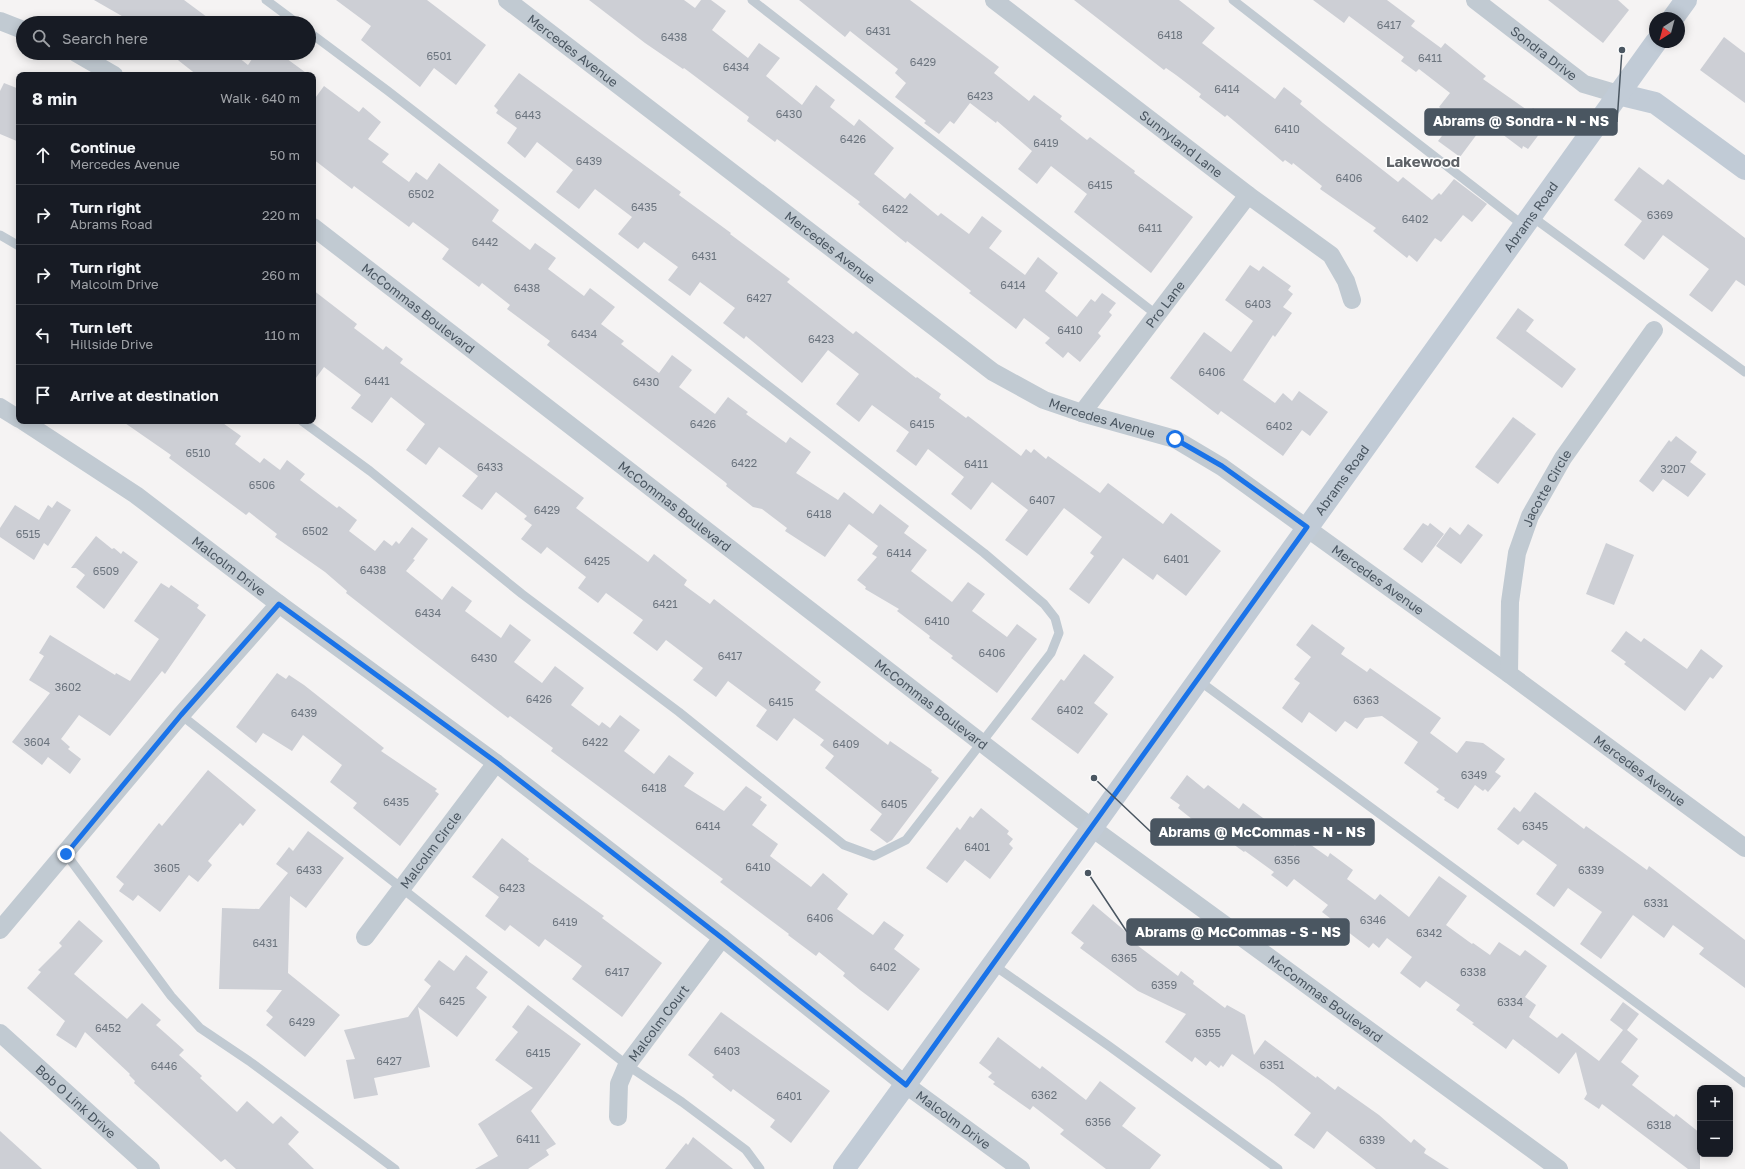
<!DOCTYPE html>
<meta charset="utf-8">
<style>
body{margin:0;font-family:"Golos Text",sans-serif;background:#20242c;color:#f1f3f6}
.controls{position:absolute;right:12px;bottom:12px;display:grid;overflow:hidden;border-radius:8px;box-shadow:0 2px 10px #0003}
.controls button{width:36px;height:36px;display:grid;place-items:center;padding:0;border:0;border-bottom:1px solid #363941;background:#171b24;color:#f1f3f6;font:20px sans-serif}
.compass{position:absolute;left:1649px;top:12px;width:36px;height:36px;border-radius:50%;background:#171b24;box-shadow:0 2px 10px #0003;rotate:216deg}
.stop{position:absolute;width:12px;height:12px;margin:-9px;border:3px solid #1a73e8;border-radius:50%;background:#fff}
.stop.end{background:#1a73e8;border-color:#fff;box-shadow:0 1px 4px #0008}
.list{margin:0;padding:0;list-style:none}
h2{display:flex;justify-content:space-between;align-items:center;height:52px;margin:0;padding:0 16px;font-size:17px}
h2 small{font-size:13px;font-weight:400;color:#9ea1a6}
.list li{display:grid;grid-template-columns:26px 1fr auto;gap:12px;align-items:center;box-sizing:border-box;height:60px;padding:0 16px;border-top:1px solid #363941}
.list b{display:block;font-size:15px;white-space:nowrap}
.list p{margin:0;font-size:13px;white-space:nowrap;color:#9ea1a6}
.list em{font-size:13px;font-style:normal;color:#9ea1a6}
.icon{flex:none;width:22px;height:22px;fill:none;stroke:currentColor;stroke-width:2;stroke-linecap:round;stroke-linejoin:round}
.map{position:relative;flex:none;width:1745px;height:1169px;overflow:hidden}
.search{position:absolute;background:#171b24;box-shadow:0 2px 10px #0003;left:16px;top:16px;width:300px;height:44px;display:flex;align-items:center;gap:10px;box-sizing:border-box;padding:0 14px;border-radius:22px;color:#9ea1a6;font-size:15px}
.panel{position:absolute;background:#171b24;box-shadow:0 2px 10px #0003;left:16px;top:72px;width:300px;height:352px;border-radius:8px}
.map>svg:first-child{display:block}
</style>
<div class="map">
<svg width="1745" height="1169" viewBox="0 0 1745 1169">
<rect width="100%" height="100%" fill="#f5f3f3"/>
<g fill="#cdcfd5">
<polygon points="94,0 184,0 215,23 134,23"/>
<polygon points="336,0 427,0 486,45 456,85 434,68 420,87 361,40 371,26"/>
<polygon points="589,0 684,0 695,8 701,0 711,0 726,11 712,30 748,58 759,43 780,58 766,76 802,105 816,85 835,100 830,107 854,126 859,119 894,148 874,174 905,199 910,193 938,216 941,213 969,234 982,216 1002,231 989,248 1025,275 1038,257 1058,273 1045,291 1077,317 1091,299 1095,302 1102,293 1116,303 1109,312 1112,315 1098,333 1101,336 1080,362 1068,352 1063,358 1045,343 1050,338 1024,318 1016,329 969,293 971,291 907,241 906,243 858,204 860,202 777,139 775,142 747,121 749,117 684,68 683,69 645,43"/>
<polygon points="799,0 910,0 999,67 994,73 1029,101 1034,95 1062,116 1060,119 1087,140 1090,137 1135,171 1134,173 1193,217 1151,273 1074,212 1087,194 1051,166 1037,184 1018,169 1032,151 997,121 996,123 970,103 954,124 950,121 939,134 924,123 926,121 895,97 906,83 895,73 898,69 850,31 845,37"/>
<polygon points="1074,0 1179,0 1215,28 1202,43 1275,99 1284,87 1302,101 1300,104 1323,123 1398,182 1403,177 1432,200 1439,193 1441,195 1454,179 1487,204 1472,222 1463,215 1441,242 1435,238 1417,262 1409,255 1407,258 1373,231 1376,228 1320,189 1322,186 1293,163 1292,165 1285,160 1283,162 1227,115 1225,117 1199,97 1201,94 1176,75 1166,68 1164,70"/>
<polygon points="1313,0 1387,0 1415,21 1411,26 1441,48 1445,43 1486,76 1483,79 1530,112 1533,108 1549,121 1528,149 1523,146 1522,149 1486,122 1460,157 1438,141 1455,119 1439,107 1450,93 1419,69 1416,72 1401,61 1404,57 1349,16 1344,23"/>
<polygon points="1548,0 1618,0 1629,10 1603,43"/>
<polygon points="1724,37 1745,53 1745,103 1700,70"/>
<polygon points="169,53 233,53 248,65 256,53 279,53 309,75 197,75"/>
<polygon points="519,73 681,192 679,195 731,233 730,234 790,279 787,282 853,334 856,331 916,378 917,377 941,394 939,398 966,418 968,416 1021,456 1026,449 1031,453 1034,449 1046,459 1048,456 1100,493 1108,483 1163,524 1171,513 1221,551 1186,596 1157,574 1153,580 1123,558 1089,604 1069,589 1094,556 1090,553 1102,537 1064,508 1027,556 1005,540 1028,510 992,482 971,510 951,494 964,477 928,449 916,466 896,451 909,432 872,405 859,422 836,404 859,374 828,350 802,383 746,336 744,339 723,323 735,308 700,282 690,296 668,280 678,267 644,242 638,249 618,234 632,217 595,189 579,209 556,192 573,170 537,142 525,158 507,143 517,128 496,113 498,110 494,106"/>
<polygon points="4,83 19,89 19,142 0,134 0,91"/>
<polygon points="324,86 359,112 363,107 381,122 368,139 389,154 382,162 409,182 416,172 427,180 439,163 499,210 492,221 530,250 535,243 556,258 548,269 584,296 590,288 615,307 601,324 624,341 621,344 659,373 672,355 692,370 679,387 715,414 728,397 748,412 746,414 786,443 790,437 811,452 796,473 838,500 844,492 873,514 880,504 909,526 904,533 927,550 911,571 952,602 968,582 985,594 972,611 1007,637 1017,624 1037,639 997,693 951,658 953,656 929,638 930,636 897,611 899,609 865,589 866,587 857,580 877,557 872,554 878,546 849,524 825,557 785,531 787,528 762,509 753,507 726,486 727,484 725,482 547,345 550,341 507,309 510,305 482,283 479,287 442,259 449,249 413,222 409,227 354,186 352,189 313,159 313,101"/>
<polygon points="1639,167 1663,185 1668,179 1745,238 1745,286 1736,280 1712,312 1689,295 1709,269 1663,235 1644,260 1624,245 1642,221 1614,200"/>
<polygon points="1250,265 1259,271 1263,266 1291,286 1288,290 1293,294 1283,307 1292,313 1275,337 1273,335 1243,380 1275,403 1283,393 1292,401 1299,391 1328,412 1310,436 1302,430 1283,456 1221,411 1218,415 1170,378 1204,332 1231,352 1253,321 1225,300"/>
<polygon points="313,290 357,324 354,328 383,350 386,346 403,359 400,363 584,498 576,508 648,562 654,554 687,580 684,585 710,604 714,599 821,682 815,690 888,745 890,741 932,770 931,772 939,778 892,840 887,843 870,830 882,814 825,768 834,756 820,745 824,740 794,718 777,741 756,726 767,710 728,681 716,697 693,680 703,668 666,640 657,651 633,633 643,620 606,593 598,603 578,588 586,577 547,547 541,554 521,539 532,525 524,519 527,516 496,492 482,510 462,496 478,476 439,447 426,465 406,450 425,424 391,397 372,423 351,408 361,395 324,367 313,382"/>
<polygon points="1518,308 1534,320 1526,331 1576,369 1562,388 1496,338"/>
<polygon points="1513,417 1536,434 1498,484 1475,467"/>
<polygon points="122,421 220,421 241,436 235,444 260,463 264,458 280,470 287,460 305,474 300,480 337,508 339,506 357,520 349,531 375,551 384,540 392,546 396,541 399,544 412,527 428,539 413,559 415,560 406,571 442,600 452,586 472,601 465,611 501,638 510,624 531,640 514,662 542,683 555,666 584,688 571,705 599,726 602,722 610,728 620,715 640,730 624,751 654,774 669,755 694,773 684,786 724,811 746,786 762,797 760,800 767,805 752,825 778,844 770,856 811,887 823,873 848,894 837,909 873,935 884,921 904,935 894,949 920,969 888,1011 860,990 843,976 845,973 819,952 816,956 788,935 789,934 720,882 723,879 551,751 553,748 510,716 508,718 415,647 346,593 347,591 325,572 275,537 277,534 249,512 246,515 169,458 171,455"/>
<polygon points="1676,436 1697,452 1690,462 1706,474 1688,497 1663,479 1653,492 1639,481 1669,440 1671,442"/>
<polygon points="57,501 71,510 48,546 44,543 34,560 0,537 0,528 15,505 39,520 48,505 52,508"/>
<polygon points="1423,523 1428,526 1430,523 1444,534 1422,563 1403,549"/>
<polygon points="1468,524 1483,535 1461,564 1436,546 1450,527 1460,535"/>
<polygon points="96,536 112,549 114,548 121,554 123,551 138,562 104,609 76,587 85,575 76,568 71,568"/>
<polygon points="1606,543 1634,555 1614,605 1586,594"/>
<polygon points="161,583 169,588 171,585 199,605 197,608 206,615 165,674 162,671 110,736 79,715 61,739 70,747 68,749 81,759 70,774 48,757 42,765 12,742 50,693 29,680 44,656 39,653 50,635 115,675 116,673 130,681 159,639 134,621"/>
<polygon points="1312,624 1345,648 1341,654 1367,672 1370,668 1441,718 1430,733 1457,753 1466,741 1483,743 1505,759 1495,772 1501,776 1488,792 1485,789 1483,791 1475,785 1458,809 1444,800 1445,798 1436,792 1439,789 1404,763 1418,742 1382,716 1365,718 1357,729 1345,721 1336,732 1309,712 1302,723 1282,708 1300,683 1294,679 1311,657 1296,645"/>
<polygon points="1626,631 1641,642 1644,638 1687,669 1701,649 1723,666 1713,679 1710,677 1685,711 1624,664 1626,662 1611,651"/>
<polygon points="1084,654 1114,677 1094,703 1108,714 1078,754 1031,719 1061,679 1064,681"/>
<polygon points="277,673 286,679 289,675 304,685 384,748 381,751 437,789 435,791 439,794 400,846 353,808 357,803 330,782 342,765 303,735 292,751 263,733 256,743 236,727"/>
<polygon points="208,770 256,810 243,826 240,823 208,861 212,865 198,882 189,875 160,912 138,895 133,901 119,891 124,884 116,877 159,823 162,826"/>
<polygon points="1187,775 1204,789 1208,785 1239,809 1243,803 1267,821 1266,823 1295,846 1301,838 1328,857 1330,853 1353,870 1347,879 1375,900 1380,894 1409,917 1439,876 1467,896 1446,925 1472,944 1473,943 1490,955 1499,942 1520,956 1525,950 1547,966 1525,997 1536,1005 1529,1017 1557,1038 1562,1033 1599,1061 1623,1030 1610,1020 1623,1002 1639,1014 1627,1030 1638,1039 1621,1062 1639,1076 1632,1085 1674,1117 1676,1114 1700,1133 1700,1169 1688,1169 1602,1104 1599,1109 1584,1099 1587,1094 1576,1052 1559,1074 1513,1039 1506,1049 1472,1024 1474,1023 1456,1010 1460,1005 1426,981 1420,988 1400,973 1412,957 1387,938 1379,948 1373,943 1369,948 1322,912 1328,905 1294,879 1287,887 1271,875 1274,872 1245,851 1244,852 1229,841 1226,845 1207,831 1178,808 1180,805 1170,798"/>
<polygon points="1535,792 1584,829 1586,826 1647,870 1649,866 1745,940 1745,988 1699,954 1704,948 1673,925 1664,938 1633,915 1601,959 1580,944 1602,912 1568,888 1554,907 1536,894 1557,865 1523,840 1518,845 1497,829 1514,807 1520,812"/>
<polygon points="981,808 1009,831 1007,834 1013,839 1009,844 1013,848 990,879 965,860 947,883 926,868 957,827 960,830 970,816 973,818"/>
<polygon points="308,831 344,858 306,908 290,896 288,973 340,1015 305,1057 266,1025 273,1017 266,1011 282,990 219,989 222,908 259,909 288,873 276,864 289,847 293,851"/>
<polygon points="502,838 529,859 528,861 604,916 602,918 662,963 622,1017 572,979 582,966 545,939 539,947 510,925 505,931 485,916 499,897 472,877"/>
<polygon points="1093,904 1131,936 1129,939 1178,976 1181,971 1194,981 1193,984 1225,1008 1227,1005 1245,1015 1254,1055 1265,1040 1316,1078 1317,1076 1335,1090 1338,1086 1379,1115 1411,1143 1414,1139 1426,1149 1424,1153 1449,1169 1376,1169 1327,1131 1314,1149 1294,1135 1311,1113 1273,1083 1232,1054 1223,1067 1221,1065 1219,1068 1210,1061 1206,1066 1195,1057 1192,1062 1165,1042 1186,1014 1138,991 1080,948 1084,943 1071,933"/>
<polygon points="79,920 103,941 74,974 127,1019 142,1003 161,1020 156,1025 184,1050 179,1055 202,1076 200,1078 237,1112 247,1101 273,1124 281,1116 299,1132 288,1144 314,1169 236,1169 225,1159 221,1162 134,1083 135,1081 129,1075 130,1074 85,1032 76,1048 56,1035 65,1021 27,988 41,972 38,970 62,946 59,943"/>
<polygon points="466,955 488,972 476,988 487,997 457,1037 418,1007 430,1067 374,1078 378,1095 354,1099 346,1060 355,1059 344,1030 408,1017 431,986 424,980 439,960 454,971"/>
<polygon points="528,1005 581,1044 531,1111 556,1144 546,1150 549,1155 528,1169 475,1169 498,1156 478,1124 533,1088 495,1060 518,1032 512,1027"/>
<polygon points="721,1012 830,1091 791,1143 770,1127 775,1120 733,1089 731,1092 712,1077 714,1075 688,1055"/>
<polygon points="998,1037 1040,1069 1042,1066 1086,1100 1100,1081 1136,1108 1122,1126 1161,1155 1150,1169 1106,1169 1060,1134 1064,1130 1033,1106 1030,1110 993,1084 995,1082 988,1077 992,1073 979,1063"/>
<polygon points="0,1131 42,1169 0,1169"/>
<polygon points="693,1137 733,1169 665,1169 686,1143 688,1145"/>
</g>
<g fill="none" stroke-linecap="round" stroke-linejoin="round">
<g stroke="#c1cad2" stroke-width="9">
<polyline points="266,0 297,23"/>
<polyline points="752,0 1157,315"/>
<polyline points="1233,0 1524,226"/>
<polyline points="1531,216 1745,372"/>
<polyline points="0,235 19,246"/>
<polyline points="302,421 370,471 522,594 679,712 844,845 874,856 906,840 1051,653 1059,633 1055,618 1044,604 984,553 388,91 309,32"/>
<polyline points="1198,680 1745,1083"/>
<polyline points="181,715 627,1065 682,1102 746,1150 760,1169"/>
<polyline points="66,854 171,996 200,1028 249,1061 395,1169"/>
<polyline points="992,964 1109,1046 1278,1169"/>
</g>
<g stroke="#c1cad2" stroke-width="18">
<path id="s1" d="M507,0L993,372L1044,400L1082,413L1175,439L1222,467L1509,674L1745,848"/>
<path id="s2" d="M994,0L1248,195L1331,255L1346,281L1352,300"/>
<path id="s3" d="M1475,0L1584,84L1618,94"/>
<polyline points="0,21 23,30"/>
<polyline points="76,53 114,75"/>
<path id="s4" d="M313,227L1092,828L1559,1169"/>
<polyline points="0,407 19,419"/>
<path id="s5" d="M1082,413L1248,195"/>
<path id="s6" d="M23,421L136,495L279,604L496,763L722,938L906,1085L1021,1169"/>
<path id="s7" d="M1509,674L1510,602L1517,553L1530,516L1563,458L1654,330"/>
<polyline points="0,930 181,715 279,604"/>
<path id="s8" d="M365,937L496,763"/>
<path id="s9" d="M0,1033L151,1169"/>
<path id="s10" d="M618,1117L619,1084L627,1065L722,938"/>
</g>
<g stroke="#c1cbd6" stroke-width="22">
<polyline points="1673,18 1686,0"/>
<polyline points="1618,94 1655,103 1745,169"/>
<path id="s11" d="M844,1169L1092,828L1656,42"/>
</g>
</g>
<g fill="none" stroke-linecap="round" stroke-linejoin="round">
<polyline stroke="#1a73e8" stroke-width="5" points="66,854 181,715 279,604 496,762 722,938 906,1085 1307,527 1222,466 1175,439"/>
</g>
<g text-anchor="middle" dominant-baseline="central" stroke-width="3" stroke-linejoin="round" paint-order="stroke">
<g font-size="11" fill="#6b747e">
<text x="1389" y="24">6417</text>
<text x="878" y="30">6431</text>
<text x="1170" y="34">6418</text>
<text x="674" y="36">6438</text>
<text x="439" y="55">6501</text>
<text x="1430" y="57">6411</text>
<text x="923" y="61">6429</text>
<text x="736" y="66">6434</text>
<text x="1227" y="88">6414</text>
<text x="980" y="95">6423</text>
<text x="789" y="113">6430</text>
<text x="528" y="114">6443</text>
<text x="1287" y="128">6410</text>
<text x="853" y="138">6426</text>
<text x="1046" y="142">6419</text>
<text x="589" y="160">6439</text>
<text x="1349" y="177">6406</text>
<text x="1100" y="184">6415</text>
<text x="421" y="193">6502</text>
<text x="644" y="206">6435</text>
<text x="895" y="208">6422</text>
<text x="1660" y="214">6369</text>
<text x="1415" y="218">6402</text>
<text x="1150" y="227">6411</text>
<text x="485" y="241">6442</text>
<text x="704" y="255">6431</text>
<text x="1013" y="284">6414</text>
<text x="527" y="287">6438</text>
<text x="759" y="297">6427</text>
<text x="1258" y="303">6403</text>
<text x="1070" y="329">6410</text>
<text x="584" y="333">6434</text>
<text x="821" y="338">6423</text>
<text x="1212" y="371">6406</text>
<text x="377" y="380">6441</text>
<text x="646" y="381">6430</text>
<text x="703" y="423">6426</text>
<text x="922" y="423">6415</text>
<text x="1279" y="425">6402</text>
<text x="198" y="452">6510</text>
<text x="744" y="462">6422</text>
<text x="976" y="463">6411</text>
<text x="490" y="466">6433</text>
<text x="1673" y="468">3207</text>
<text x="262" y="484">6506</text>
<text x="1042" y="499">6407</text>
<text x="547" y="509">6429</text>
<text x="819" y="513">6418</text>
<text x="315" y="530">6502</text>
<text x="28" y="533">6515</text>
<text x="899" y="552">6414</text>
<text x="1176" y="558">6401</text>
<text x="597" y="560">6425</text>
<text x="373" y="569">6438</text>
<text x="106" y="570">6509</text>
<text x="665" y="603">6421</text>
<text x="428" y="612">6434</text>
<text x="937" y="620">6410</text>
<text x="992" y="652">6406</text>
<text x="730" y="655">6417</text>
<text x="484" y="657">6430</text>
<text x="68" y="686">3602</text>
<text x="539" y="698">6426</text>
<text x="1366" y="699">6363</text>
<text x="781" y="701">6415</text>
<text x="1070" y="709">6402</text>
<text x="304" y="712">6439</text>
<text x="37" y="741">3604</text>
<text x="595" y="741">6422</text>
<text x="846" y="743">6409</text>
<text x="1474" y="774">6349</text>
<text x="654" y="787">6418</text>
<text x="396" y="801">6435</text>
<text x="894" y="803">6405</text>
<text x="708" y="825">6414</text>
<text x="1535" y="825">6345</text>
<text x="977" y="846">6401</text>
<text x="1287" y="859">6356</text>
<text x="758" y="866">6410</text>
<text x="167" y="867">3605</text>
<text x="309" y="869">6433</text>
<text x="1591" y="869">6339</text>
<text x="512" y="887">6423</text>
<text x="1656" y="902">6331</text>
<text x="820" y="917">6406</text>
<text x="1373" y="919">6346</text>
<text x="565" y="921">6419</text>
<text x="1429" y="932">6342</text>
<text x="265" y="942">6431</text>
<text x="1124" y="957">6365</text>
<text x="883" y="966">6402</text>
<text x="617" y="971">6417</text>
<text x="1473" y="971">6338</text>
<text x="1164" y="984">6359</text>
<text x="452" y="1000">6425</text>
<text x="1510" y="1001">6334</text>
<text x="302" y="1021">6429</text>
<text x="108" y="1027">6452</text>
<text x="1208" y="1032">6355</text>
<text x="727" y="1050">6403</text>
<text x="538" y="1052">6415</text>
<text x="389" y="1060">6427</text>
<text x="1272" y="1064">6351</text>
<text x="164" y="1065">6446</text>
<text x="1044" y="1094">6362</text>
<text x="789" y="1095">6401</text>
<text x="1098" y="1121">6356</text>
<text x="1659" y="1124">6318</text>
<text x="528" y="1138">6411</text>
<text x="1372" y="1139">6339</text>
</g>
<g font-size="13" fill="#4a5661" stroke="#fff">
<text stroke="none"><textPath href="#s1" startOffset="83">Mercedes Avenue</textPath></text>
<text stroke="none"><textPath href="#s3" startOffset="87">Sondra Drive</textPath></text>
<text stroke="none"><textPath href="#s2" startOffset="236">Sunnyland Lane</textPath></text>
<text stroke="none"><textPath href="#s11" startOffset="1174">Abrams Road</textPath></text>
<text stroke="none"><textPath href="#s1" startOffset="407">Mercedes Avenue</textPath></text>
<text stroke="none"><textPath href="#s5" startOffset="137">Pro Lane</textPath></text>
<text stroke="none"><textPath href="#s4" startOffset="133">McCommas Boulevard</textPath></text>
<text stroke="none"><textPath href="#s1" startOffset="731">Mercedes Avenue</textPath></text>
<text stroke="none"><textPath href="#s11" startOffset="850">Abrams Road</textPath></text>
<text stroke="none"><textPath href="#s7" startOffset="193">Jacotte Circle</textPath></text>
<text stroke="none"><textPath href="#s4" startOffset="457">McCommas Boulevard</textPath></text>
<text stroke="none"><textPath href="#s6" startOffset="252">Malcolm Drive</textPath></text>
<text stroke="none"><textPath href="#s1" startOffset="1054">Mercedes Avenue</textPath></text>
<text stroke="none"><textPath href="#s4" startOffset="781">McCommas Boulevard</textPath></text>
<text stroke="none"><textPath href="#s1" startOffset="1378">Mercedes Avenue</textPath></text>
<text stroke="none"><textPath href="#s8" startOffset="109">Malcolm Circle</textPath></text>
<text stroke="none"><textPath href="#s4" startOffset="1273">McCommas Boulevard</textPath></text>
<text stroke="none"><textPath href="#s10" startOffset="106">Malcolm Court</textPath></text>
<text stroke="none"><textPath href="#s9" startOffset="102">Bob O Link Drive</textPath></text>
<text stroke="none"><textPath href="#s6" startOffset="1164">Malcolm Drive</textPath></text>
</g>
<g font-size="15" font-weight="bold" fill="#5f6368" stroke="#fff">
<text x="1423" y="161">Lakewood</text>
</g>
</g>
<path fill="none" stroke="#4a5661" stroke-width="1.5" d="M1622 50L1617 122M1094 778L1151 832M1088 873L1127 932"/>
<g fill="#4a5661" stroke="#fff" stroke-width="1.5">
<circle cx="1622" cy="50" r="4"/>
<circle cx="1094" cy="778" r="4"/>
<circle cx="1088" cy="873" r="4"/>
</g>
<g fill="#4a5661" stroke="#4a5661" stroke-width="1.5">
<rect x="1425" y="109" width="192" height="26" rx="4"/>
<rect x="1151" y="819" width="223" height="26" rx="4"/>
<rect x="1127" y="919" width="222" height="26" rx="4"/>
</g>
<g font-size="14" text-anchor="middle" font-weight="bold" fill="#fff">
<text x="1521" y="126">Abrams @ Sondra - N - NS</text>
<text x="1262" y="837">Abrams @ McCommas - N - NS</text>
<text x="1238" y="937">Abrams @ McCommas - S - NS</text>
</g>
</svg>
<div class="controls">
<button>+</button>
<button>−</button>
</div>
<svg class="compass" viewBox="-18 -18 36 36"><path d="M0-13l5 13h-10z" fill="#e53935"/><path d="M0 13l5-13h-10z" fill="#9ea1a6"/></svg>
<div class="stop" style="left:1175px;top:439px"></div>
<div class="stop end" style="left:66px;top:854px"></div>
<div class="search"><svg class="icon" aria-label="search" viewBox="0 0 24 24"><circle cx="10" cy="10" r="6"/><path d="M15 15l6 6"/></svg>Search here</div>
<section class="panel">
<h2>8 min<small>Walk · 640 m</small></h2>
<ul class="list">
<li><svg class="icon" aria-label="ahead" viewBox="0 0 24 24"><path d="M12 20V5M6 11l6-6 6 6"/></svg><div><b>Continue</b><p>Mercedes Avenue</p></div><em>50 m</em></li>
<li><svg class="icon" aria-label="right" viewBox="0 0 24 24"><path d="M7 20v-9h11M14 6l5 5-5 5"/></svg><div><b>Turn right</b><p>Abrams Road</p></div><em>220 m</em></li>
<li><svg class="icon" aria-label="right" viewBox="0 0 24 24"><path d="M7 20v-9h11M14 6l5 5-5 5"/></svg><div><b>Turn right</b><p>Malcolm Drive</p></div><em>260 m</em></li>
<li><svg class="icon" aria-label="left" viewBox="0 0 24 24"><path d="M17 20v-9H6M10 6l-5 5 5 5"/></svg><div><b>Turn left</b><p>Hillside Drive</p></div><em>110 m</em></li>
<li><svg class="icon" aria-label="arrive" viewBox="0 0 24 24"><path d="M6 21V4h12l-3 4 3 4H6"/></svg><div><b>Arrive at destination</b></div></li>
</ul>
</section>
</div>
